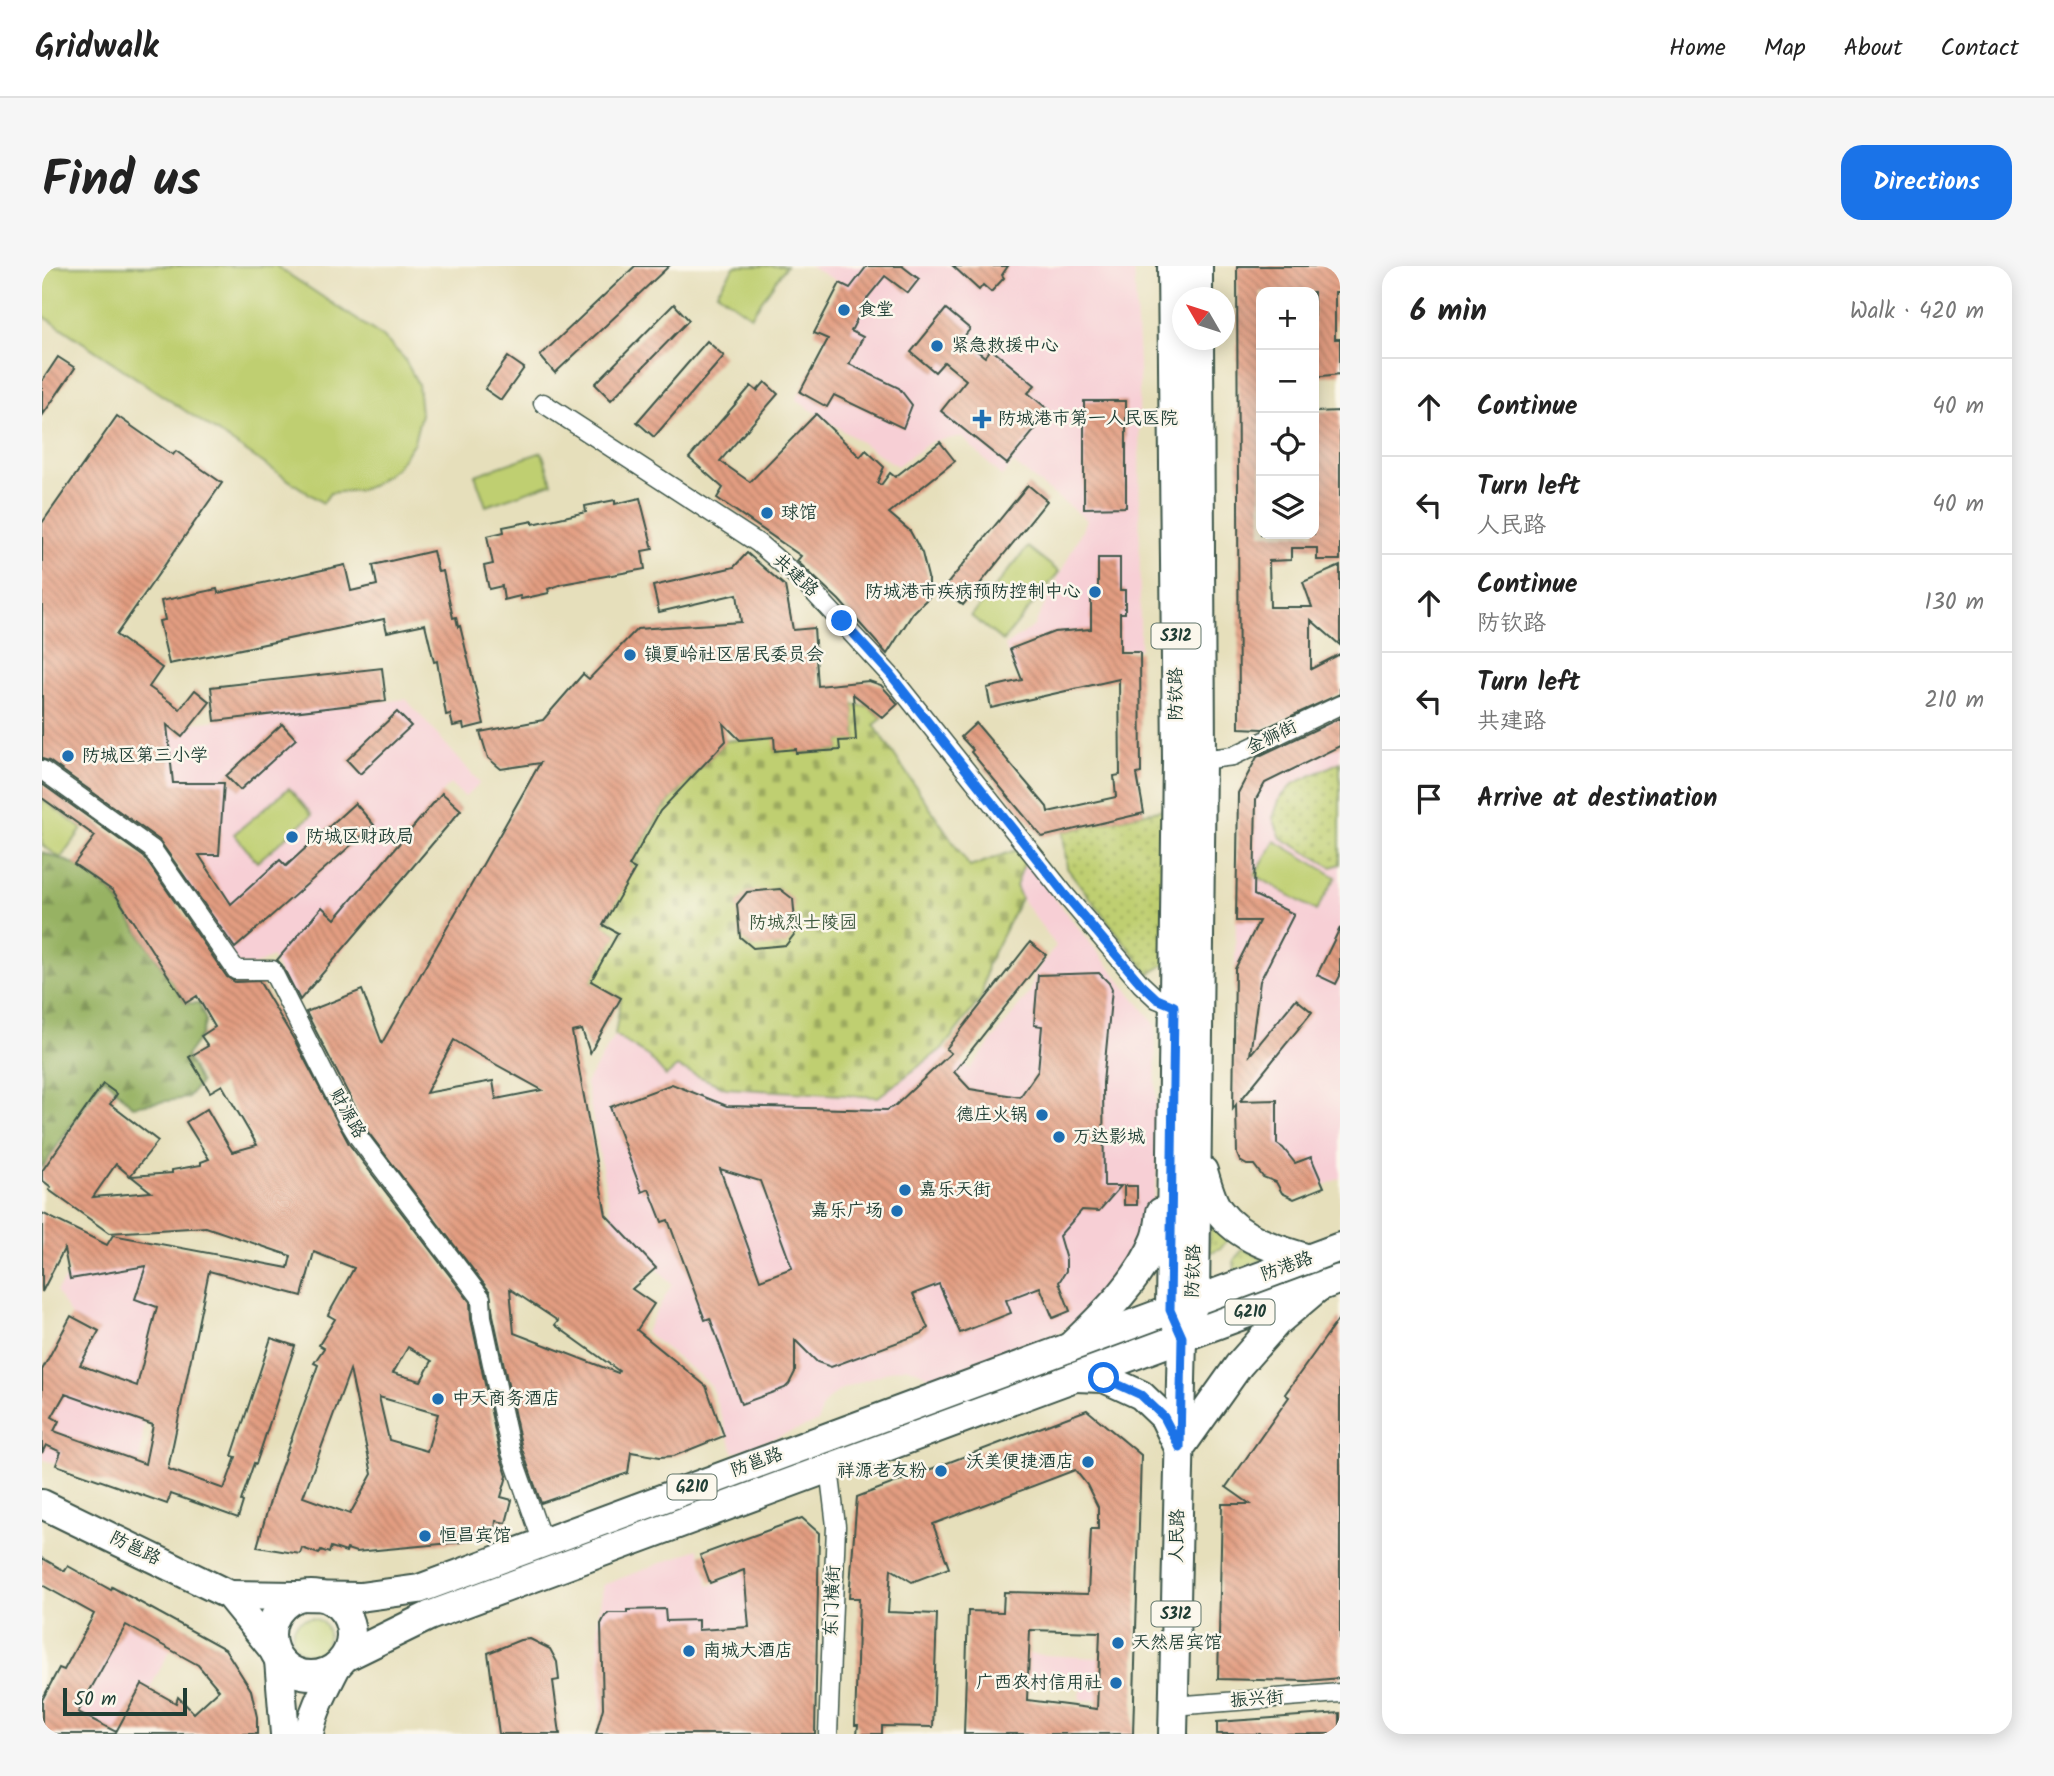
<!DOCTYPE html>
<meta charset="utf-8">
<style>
body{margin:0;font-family:Kalam,"LXGW WenKai TC",sans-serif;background:#f6f6f6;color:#222}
.controls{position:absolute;right:21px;top:21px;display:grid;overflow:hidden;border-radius:14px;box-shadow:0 4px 18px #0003}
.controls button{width:63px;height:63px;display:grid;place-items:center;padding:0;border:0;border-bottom:2px solid #e0e0e0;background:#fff;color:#222;font:35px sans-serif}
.compass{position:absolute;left:1130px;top:21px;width:63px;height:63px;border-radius:50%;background:#fff;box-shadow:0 4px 18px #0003;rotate:309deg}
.scale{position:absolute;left:21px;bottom:18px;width:124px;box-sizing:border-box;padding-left:7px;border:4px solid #1f3d34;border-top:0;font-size:19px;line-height:24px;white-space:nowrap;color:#1f3d34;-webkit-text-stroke:5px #fbf7ec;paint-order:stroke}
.stop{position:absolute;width:21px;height:21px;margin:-16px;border:5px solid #1a73e8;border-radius:50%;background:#fff}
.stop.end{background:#1a73e8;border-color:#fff;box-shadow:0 2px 7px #0008}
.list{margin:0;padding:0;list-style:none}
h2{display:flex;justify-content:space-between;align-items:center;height:91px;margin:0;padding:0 28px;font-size:30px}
h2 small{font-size:23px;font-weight:400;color:#767676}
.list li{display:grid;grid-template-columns:46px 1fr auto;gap:21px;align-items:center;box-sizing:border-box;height:98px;padding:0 28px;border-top:2px solid #e0e0e0}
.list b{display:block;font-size:26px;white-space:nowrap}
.list p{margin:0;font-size:23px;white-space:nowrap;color:#767676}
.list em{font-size:23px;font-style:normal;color:#767676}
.icon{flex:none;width:38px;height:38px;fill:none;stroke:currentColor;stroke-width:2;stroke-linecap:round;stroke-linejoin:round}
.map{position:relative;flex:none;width:1298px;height:1468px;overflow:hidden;border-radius:21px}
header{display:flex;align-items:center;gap:42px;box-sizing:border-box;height:98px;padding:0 35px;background:#fff;border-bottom:2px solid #e0e0e0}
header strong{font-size:33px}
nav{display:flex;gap:38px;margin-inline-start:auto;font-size:24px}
.intro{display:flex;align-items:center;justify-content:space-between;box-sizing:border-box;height:168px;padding:0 42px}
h1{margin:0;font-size:49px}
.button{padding:18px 32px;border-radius:21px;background:#1a73e8;color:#fff;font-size:24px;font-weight:700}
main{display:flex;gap:42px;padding:0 42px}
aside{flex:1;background:#fff;border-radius:21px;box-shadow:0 4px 18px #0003}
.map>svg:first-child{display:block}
</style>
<header>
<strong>Gridwalk</strong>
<nav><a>Home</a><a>Map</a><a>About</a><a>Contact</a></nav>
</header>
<div class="intro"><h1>Find us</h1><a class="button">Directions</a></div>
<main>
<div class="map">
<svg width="1298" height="1468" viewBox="0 0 1298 1468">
<defs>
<pattern id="forest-firs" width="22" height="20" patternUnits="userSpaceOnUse" patternTransform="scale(1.75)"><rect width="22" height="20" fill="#97b263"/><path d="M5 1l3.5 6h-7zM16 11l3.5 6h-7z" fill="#7b9252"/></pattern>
<pattern id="cemetery-stones" width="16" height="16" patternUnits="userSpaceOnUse" patternTransform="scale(1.75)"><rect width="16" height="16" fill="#bfcf71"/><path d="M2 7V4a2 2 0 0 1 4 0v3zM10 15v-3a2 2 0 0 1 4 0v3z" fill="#9ba95e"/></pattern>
<pattern id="park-dots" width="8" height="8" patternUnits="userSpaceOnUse" patternTransform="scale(1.75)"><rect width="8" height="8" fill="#bfcf71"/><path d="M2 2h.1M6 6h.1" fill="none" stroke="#9ba95e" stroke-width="1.8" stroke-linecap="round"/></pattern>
<pattern id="building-back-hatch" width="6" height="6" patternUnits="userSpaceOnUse" patternTransform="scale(1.75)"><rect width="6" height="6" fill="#e39d81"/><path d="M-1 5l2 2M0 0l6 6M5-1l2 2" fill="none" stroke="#b7816a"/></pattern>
</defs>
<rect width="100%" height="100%" fill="#fbf7ec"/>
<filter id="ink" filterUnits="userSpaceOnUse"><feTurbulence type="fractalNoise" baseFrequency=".0143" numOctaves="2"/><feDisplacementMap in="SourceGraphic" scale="14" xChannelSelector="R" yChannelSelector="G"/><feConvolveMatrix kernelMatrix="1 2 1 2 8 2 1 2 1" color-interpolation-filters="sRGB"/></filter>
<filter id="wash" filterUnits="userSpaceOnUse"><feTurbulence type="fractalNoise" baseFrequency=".00686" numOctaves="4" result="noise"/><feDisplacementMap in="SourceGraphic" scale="28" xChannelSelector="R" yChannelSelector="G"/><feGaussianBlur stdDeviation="1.57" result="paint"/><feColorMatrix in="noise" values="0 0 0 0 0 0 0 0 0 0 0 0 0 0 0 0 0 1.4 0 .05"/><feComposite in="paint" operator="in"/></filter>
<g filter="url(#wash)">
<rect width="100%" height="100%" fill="#e6dfbb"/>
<g fill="#f7cfd5">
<polygon points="767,0 1092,0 1097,98 1098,383 1034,386 975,410 963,380 992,360 1045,254 971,197 960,211 920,171 890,175 855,200 754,134 785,74 772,67 798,17"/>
<polygon points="364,433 438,517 423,531 408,518 400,527 294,653 313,670 261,731 250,734 230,691 211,700 195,697 142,619 125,459 140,471 152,457"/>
<polygon points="1298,450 1298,912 1252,933 1240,927 1234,916 1221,911 1212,899 1205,899 1198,895 1195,888 1194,835 1211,834 1208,789 1220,705 1193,702 1194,655 1212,654 1214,533 1231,503 1223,486"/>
<polygon points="983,595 1113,758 1115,910 1105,962 1054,1040 1013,1069 890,1114 877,1105 865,1101 851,1104 800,1123 786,1133 779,1143 776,1156 692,1187 668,1118 603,1066 630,1018 570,955 544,817 573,769 607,791 624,810 635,801 684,822 836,831 901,782 928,803 988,726 993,707 1014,680 979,632 974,620"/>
<polygon points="24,988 132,989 102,1156 98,1197 88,1226 0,1193 0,1104 29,1050 14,1026 27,1007"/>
<polygon points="656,1283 667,1320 733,1296 738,1419 559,1449 556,1352 561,1319"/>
<polygon points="70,1321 157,1369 145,1392 129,1383 108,1422 128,1433 110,1468 5,1468 0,1465 0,1434 17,1402 22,1404 55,1343 58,1344"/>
<polygon points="987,1388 1093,1394 1092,1435 1038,1434 1039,1418 986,1410"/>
</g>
<g fill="#bfcf71" stroke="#6f8652" stroke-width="2">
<polygon points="0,0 234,0 341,71 362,92 376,118 379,148 372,176 355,201 331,219 318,224 288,227 281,237 0,49"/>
<polygon points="693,0 744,0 709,50 675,26"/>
<polygon points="500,186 510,217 444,240 433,209"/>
<polygon points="986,281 1017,306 961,375 929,350"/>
<polygon points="247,522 270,549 215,596 192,568"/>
<polygon points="0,533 40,563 19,592 0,579"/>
<polygon points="1233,575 1294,611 1274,645 1213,609"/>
<circle cx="268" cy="1370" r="18"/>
</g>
<polygon fill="url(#forest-firs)" stroke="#5b784c" stroke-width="2" points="0,586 32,598 70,626 144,737 157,737 164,755 159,769 144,790 158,817 145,832 90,840 62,811 0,902"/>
<polygon fill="url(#cemetery-stones)" stroke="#6f8652" stroke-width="2" points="811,439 826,440 841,452 832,459 928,601 974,584 983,595 974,620 979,632 945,699 940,731 901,782 836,831 684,822 635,801 624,810 607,791 573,769 579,732 549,715 575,667 561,659 592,603 587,600 621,542 684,475 732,471 754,483 755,487 797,484 797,475 814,473"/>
<g fill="url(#park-dots)" stroke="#6f8652" stroke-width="2">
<polygon points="1298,496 1298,598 1290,601 1239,572 1231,552 1238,532 1251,518"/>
<polygon points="1121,543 1125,697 1107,708 1025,602 1021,566"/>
<polygon points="1168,955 1187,972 1179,982 1167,987"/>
<polygon points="1201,983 1224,993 1193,1005 1192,994"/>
</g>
<g id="blocks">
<g fill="url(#building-back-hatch)" fill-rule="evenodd">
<polygon points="593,0 627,0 513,107 498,90"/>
<polygon points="825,0 860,0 877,13 866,27 843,10 826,31 809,65 821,71 807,98 857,122 870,139 861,162 792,129 785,141 758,126 786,73 772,67 798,17 808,22"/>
<polygon points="911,0 966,0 960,9 962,12 949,26 941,19 937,24"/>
<polygon points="1195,0 1298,0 1298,26 1293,26 1293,73 1298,73 1298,108 1272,111 1272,26 1219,26 1219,268 1272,268 1272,146 1298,145 1298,294 1275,294 1275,282 1249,282 1249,294 1227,295 1228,341 1270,341 1261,316 1298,300 1298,379 1269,354 1269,403 1298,388 1298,428 1221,463 1197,462"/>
<polygon points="632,38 647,54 569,134 553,118"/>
<polygon points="904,43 928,63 920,73 943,91 949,83 993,119 986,127 1008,145 965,198 899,145 924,114 902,96 893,106 869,86"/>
<polygon points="665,75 682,90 612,171 595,156"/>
<polygon points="16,91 33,102 0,150 0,115"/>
<polygon points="466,91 482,102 459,134 443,123"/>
<polygon points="723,116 736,128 678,195 708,216 774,148 818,191 824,184 842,201 835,217 839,219 848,207 853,211 898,176 913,195 847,247 868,265 880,287 887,315 887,331 871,347 845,388 797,334 755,295 759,290 675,232 681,222 647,192 709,120 715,125"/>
<polygon points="1042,135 1084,135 1084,241 1042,242"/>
<polygon points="75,150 131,189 134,185 180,217 74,369 120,402 107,421 138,443 153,424 168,436 140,471 125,459 131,517 182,517 177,589 157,589 189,638 238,594 244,600 313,537 332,559 193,682 117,574 7,495 0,493 0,257"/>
<polygon points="986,219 1005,235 921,339 901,323"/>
<polygon points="598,232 611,283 600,285 603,303 520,318 506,323 507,327 479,333 478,330 462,334 460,320 447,323 442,300 451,298 445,270 462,266 461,261 491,255 491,258 544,246 543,240 573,234 573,238"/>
<polygon points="391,285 396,306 401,305 411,352 414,351 416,361 418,360 442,458 422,463 421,458 411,460 408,448 404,449 395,395 392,396 383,358 345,366 342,353 127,398 117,355 123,354 119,335 175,323 176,327 303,299 309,325 335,319 331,299"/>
<path d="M705,287L743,320L751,364L772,362L776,420L827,415L839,419L856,438L841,452L811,428L814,474L797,475L798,484L754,487V483L733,485L732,471L698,474L681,457L684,475L618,545L587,600L593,603L561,659L576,667L549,715L579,732L548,787L540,764L530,766L564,949L614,1002L590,1023L612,1038L595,1064L664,1120L682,1170L632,1190L618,1191L589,1186L586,1207L499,1237L480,1183L451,1049L448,1026L326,866L264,746L320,724L340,777L498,497L459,503L446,492L438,466L501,454L541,408L547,413L595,363L699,356L695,328L617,346L611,320L692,301ZM412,774L435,788L500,824L454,833L451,815L384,827ZM468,1023L516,1055L513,1059L577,1105L576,1107L472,1067Z"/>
<polygon points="1056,292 1078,292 1078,324 1083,324 1083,347 1078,347 1078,386 1098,386 1099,507 1095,508 1102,547 1000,571 929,486 931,484 919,471 934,457 1005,541 1006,546 1074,531 1072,510 1078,509 1077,413 949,442 945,422 980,414 968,383 1012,366 1049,363 1049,325 1056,325"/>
<polygon points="340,402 344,435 173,455 169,421"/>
<polygon points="355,446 369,460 318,508 305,494"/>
<polygon points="1298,452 1298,480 1223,517 1214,533 1212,629 1252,648 1218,715 1208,789 1254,733 1270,746 1198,835 1235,834 1235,878 1241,882 1253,897 1269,891 1282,921 1252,933 1240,927 1234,916 1221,911 1212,899 1205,899 1198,895 1195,888 1194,839 1191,843 1193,703 1217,655 1194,655 1196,527 1215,491"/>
<polygon points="240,458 254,473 198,524 184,510"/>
<path d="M0,518L102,591L185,711L193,716L217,715L254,777L307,878L428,1036L429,1053L458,1188L465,1210L459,1231L470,1234L464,1257L454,1255L453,1263L420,1276L314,1286L305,1283L304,1286L289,1281L287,1287L279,1284L277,1288L260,1282L258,1288L215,1281L232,1221L276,1099L272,1097L282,1082L277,1079L293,1053L286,1049L312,1002L272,986L260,1030L167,1005L126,1203L182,1223L194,1191L190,1190L229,1072L253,1080L214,1198L212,1197L199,1235L201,1236L196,1252L129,1228L125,1238L14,1199L19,1186L4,1179L0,1187V1104L29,1050L57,1065L38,1099L95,1120L115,1041L93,1033L104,1000L28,1013L22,983L0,1026V947L65,979L71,969L246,1002L249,990L164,961L67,967L7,924L9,921L0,914V905L61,818L75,828L68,838L116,875L88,910L74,898L51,931L109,926L89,910L130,907V904L159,899V896L167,893L144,856L165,843L190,886L215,879L180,819L168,826L147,791L166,780L159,770L173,761L155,730L144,737L71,625L32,598L53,570L0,532ZM366,1081L390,1095L379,1115L351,1107ZM308,1104L330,1208L308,1248L261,1231ZM23,1128L111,1159L103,1198L12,1165L17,1155L10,1151ZM337,1131L396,1148L385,1185L347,1174Z"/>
<polygon points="400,527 419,544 258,734 240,699 235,694 280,641 293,653"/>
<polygon points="738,623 751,633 754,666 744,679 711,682 698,671 695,638 705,626"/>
<polygon points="1298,662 1298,710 1294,718 1275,709"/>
<path d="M988,676L1004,689L912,806L928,823L978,831L996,805L1000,760L992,759L996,709L1057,707L1067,717L1070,723L1061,817L1062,920H1079L1057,945L1040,944L1017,970L1024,994V1005L1017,1016L1028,1045L1011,1052L998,1021L964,1034L969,1047L918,1067L897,1018L871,1028L886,1062L881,1067L789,1101L775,1096L753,1074V1106L747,1118L743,1122L699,1138L668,1052L663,1054L626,954L620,956L607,923L600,926L568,841L630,818L685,840L845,844L854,839L909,787L904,783ZM678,903L718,915L750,1002L718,1014Z"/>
<rect x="1082" y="920" width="13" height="19"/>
<polygon points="1298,1051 1298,1412 1265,1415 1176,1413 1180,1238 1208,1238 1184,1221 1247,1131 1243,1128"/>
<path d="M1045,1144L1099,1189L1091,1468H922L926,1345L961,1346L962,1326L1046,1328L1049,1263H1056V1241L1045,1219L1033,1204L891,1258L907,1302L870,1316L849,1303L846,1346L895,1348L891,1461L840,1460V1468H815L816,1459H813L817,1332H807L815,1231ZM988,1364L1058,1366L1055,1443L985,1434Z"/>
<polygon points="760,1252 777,1267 773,1468 554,1468 561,1442 559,1358 563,1350 567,1347 585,1347 585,1344 623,1343 624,1355 656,1354 656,1364 707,1361 702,1304 668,1317 658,1289"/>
<path d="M0,1292L23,1305L26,1300L69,1324L70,1321L183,1383L209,1424L215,1451V1468H5L0,1465V1434L17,1402L22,1404L52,1348L0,1319ZM84,1359L156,1399L177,1424L152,1447L136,1431L134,1437L100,1418L74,1466L36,1446Z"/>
<polygon points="488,1373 508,1383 515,1396 517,1414 511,1415 518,1468 457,1468 446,1387 478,1374"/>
<polygon points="1298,1447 1298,1468 1175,1468 1175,1456"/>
</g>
</g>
</g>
<g filter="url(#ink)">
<use href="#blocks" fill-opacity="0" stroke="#3d5548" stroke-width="2"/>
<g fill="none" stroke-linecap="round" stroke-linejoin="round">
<g stroke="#3d5548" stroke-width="21">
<g id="minor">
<polyline points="501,137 716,277 764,318 848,409 1024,630 1099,718 1115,733 1132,740 1139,740"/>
<polyline points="1159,494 1191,490 1298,439"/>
<polyline points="0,504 110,583 194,704 230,704 303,849 317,872 439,1032 440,1051 469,1186 501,1277"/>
<polyline points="1131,1440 1298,1427"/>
<polyline points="786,1468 794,1260 787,1202"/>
</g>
</g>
<g stroke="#3d5548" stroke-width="32">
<g id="primary">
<polyline points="1130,0 1135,493 1128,1044 1138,1066"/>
<polyline points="1156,0 1156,32"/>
<path d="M1161,905C1165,917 1169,935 1177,945C1197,973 1236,984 1267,993"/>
<path d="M1027,1082C1059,1051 1097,1016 1114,973C1117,965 1118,955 1119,946"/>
<polyline points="1033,1111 1062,1112 1099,1129 1122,1151 1136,1180"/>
<polyline points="1138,1182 1197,1099 1235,1056 1274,1023"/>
<polyline points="237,1394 243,1468"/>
<path d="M267,1468C271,1444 283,1423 294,1401"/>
<polyline points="1131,1468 1140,1071 1153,1035 1159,494 1157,74"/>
</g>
</g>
<g stroke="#3d5548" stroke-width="32">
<g id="trunk">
<polyline points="0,1238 187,1329 231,1383"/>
<circle cx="269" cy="1369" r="40"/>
<polyline points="187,1329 318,1331 377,1323 1298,981"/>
<polyline points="303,1391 387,1350 1298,1013"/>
</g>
</g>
<use href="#minor" stroke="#fff" stroke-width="18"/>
<use href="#primary" stroke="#fff" stroke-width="28"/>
<use href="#trunk" stroke="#fff" stroke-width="28"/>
</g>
</g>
<g fill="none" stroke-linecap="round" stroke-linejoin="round" filter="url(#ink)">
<polyline stroke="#1a73e8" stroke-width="9" points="800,355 848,408 1024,630 1099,718 1115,733 1132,740 1128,1044 1140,1071 1138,1182 1122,1151 1099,1129 1062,1112"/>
</g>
<g fill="#1f6fb2" stroke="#fbf7ec" stroke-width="2.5">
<circle cx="802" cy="44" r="7"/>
<circle cx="895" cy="80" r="7"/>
<path d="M936.5 142.5h7v7h7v7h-7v7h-7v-7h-7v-7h7z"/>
<circle cx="725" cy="247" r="7"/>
<circle cx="1053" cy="326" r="7"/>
<circle cx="588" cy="389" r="7"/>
<circle cx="26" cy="490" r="7"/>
<circle cx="250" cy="571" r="7"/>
<circle cx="1000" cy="849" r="7"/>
<circle cx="1017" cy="871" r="7"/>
<circle cx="863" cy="924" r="7"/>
<circle cx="855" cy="945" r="7"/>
<circle cx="396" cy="1133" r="7"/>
<circle cx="1046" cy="1196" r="7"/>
<circle cx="899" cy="1205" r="7"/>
<circle cx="383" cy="1270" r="7"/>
<circle cx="1076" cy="1377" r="7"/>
<circle cx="647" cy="1385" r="7"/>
<circle cx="1074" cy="1417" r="7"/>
</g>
<g text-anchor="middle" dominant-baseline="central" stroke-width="5" stroke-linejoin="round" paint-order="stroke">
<g fill="#fbf7ec" stroke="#61756b" stroke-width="2">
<rect x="1109.5" y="357.5" width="49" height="25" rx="5"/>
<rect x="1183.5" y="1033.5" width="49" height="25" rx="5"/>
<rect x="625.5" y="1208.5" width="49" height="25" rx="5"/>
<rect x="1109.5" y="1335.5" width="49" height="25" rx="5"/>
</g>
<g font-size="16" font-weight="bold" fill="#1f3d34">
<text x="1134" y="370">S312</text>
<text x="1208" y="1046">G210</text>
<text x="650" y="1221">G210</text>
<text x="1134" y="1348">S312</text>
</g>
<g font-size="18" fill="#1f3d34" stroke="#fbf7ec" text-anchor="start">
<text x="816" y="44">食堂</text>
<text x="909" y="80">紧急救援中心</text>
<text x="956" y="153">防城港市第一人民医院</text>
<text x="739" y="247">球馆</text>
<text x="1039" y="326" text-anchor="end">防城港市疾病预防控制中心</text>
<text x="602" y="389">镇夏岭社区居民委员会</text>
<text x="40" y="490">防城区第三小学</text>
<text x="264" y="571">防城区财政局</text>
<text x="986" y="849" text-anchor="end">德庄火锅</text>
<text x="1031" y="871">万达影城</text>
<text x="877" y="924">嘉乐天街</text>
<text x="841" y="945" text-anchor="end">嘉乐广场</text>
<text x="410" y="1133">中天商务酒店</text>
<text x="1032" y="1196" text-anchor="end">沃美便捷酒店</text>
<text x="885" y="1205" text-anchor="end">祥源老友粉</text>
<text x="397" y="1270">恒昌宾馆</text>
<text x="1090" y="1377">天然居宾馆</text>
<text x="661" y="1385">南城大酒店</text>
<text x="1060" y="1417" text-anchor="end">广西农村信用社</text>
</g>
<g font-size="18" fill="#1f3d34" stroke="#fbf7ec">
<text transform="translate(753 310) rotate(42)">共建路</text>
<text transform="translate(1134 428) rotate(-90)">防钦路</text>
<text transform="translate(1230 472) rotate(-26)">金狮街</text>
<text transform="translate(305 848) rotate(60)">财源路</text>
<text transform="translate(1245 1001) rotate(-20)">防港路</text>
<text transform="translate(1152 1005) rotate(-88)">防钦路</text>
<text transform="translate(715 1197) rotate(-20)">防邕路</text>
<text transform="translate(1136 1270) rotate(-89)">人民路</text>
<text transform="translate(93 1283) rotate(26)">防邕路</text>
<text transform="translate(791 1335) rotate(-88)">东门横街</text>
<text transform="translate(1215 1434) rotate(-4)">振兴街</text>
</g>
<g font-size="18" fill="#3f5a40" stroke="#fbf7ec">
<text x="761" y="657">防城烈士陵园</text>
</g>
</g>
</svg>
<div class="controls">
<button>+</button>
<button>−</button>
<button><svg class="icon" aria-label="locate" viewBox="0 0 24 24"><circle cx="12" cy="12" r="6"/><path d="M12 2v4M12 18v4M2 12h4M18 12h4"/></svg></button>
<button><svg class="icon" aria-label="layers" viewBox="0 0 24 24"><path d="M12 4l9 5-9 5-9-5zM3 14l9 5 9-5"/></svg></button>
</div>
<svg class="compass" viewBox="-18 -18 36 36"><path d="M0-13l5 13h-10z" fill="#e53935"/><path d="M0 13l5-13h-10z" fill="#767676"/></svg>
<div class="scale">50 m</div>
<div class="stop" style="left:1062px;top:1112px"></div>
<div class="stop end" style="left:800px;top:355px"></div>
</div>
<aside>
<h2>6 min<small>Walk · 420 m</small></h2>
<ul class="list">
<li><svg class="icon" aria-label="ahead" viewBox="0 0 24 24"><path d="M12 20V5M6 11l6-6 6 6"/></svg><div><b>Continue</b></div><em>40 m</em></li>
<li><svg class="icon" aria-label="left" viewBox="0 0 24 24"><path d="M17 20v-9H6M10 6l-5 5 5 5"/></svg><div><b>Turn left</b><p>人民路</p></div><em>40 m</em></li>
<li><svg class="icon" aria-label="ahead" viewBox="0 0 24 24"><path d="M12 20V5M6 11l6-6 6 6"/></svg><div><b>Continue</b><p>防钦路</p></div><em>130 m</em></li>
<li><svg class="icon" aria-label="left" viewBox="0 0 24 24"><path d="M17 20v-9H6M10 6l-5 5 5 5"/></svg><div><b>Turn left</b><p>共建路</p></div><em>210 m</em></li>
<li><svg class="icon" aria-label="arrive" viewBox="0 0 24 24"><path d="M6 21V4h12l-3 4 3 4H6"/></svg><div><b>Arrive at destination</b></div></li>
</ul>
</aside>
</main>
